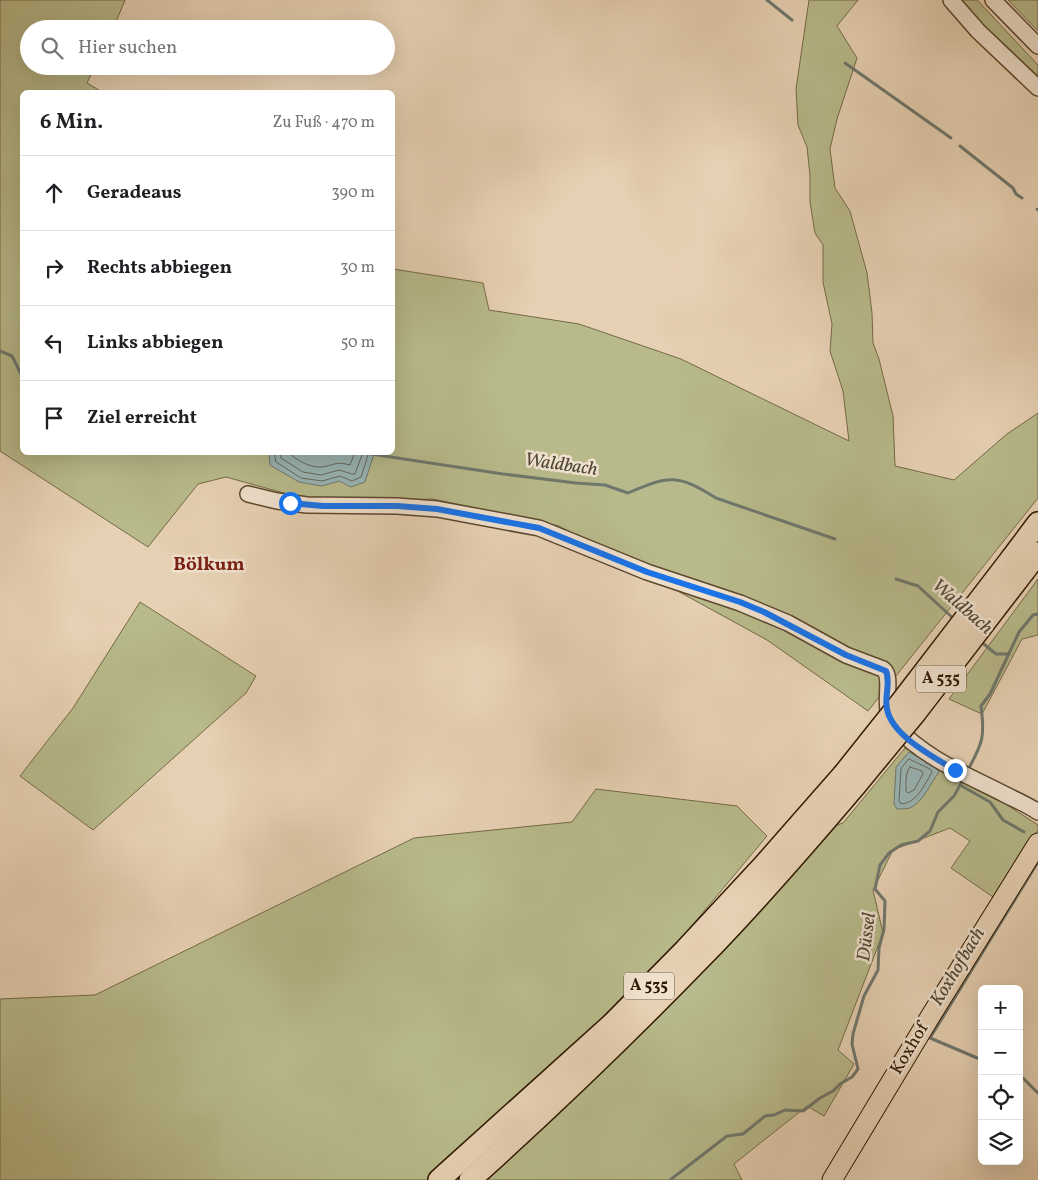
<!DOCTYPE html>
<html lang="de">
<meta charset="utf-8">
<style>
body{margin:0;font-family:Vollkorn,serif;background:#f6f6f6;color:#202124}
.controls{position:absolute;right:15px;bottom:15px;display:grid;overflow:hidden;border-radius:8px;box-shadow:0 5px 20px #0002}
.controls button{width:45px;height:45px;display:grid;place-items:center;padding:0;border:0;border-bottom:1px solid #e0e0e0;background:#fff;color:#202124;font:25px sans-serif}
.stop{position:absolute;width:15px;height:15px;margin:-11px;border:4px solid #1a73e8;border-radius:50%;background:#fff}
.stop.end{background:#1a73e8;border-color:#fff;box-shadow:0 1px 5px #0008}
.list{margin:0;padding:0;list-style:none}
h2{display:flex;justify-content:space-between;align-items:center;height:65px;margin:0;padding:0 20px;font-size:21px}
h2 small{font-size:16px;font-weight:400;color:#757577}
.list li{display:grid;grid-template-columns:32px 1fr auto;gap:15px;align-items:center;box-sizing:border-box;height:75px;padding:0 20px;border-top:1px solid #e0e0e0}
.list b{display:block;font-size:19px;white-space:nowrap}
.list em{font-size:16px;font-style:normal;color:#757577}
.icon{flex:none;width:28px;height:28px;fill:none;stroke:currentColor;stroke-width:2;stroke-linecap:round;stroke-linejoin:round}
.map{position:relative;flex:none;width:1038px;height:1180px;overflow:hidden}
.search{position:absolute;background:#fff;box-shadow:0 5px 20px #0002;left:20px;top:20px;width:375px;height:55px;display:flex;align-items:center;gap:12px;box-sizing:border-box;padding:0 18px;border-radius:28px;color:#757577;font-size:19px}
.panel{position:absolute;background:#fff;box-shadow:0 5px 20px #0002;left:20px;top:90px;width:375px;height:365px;border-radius:8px}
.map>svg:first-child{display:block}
</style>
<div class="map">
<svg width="1038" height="1180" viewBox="0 0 1038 1180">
<rect width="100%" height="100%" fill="#e7d1b4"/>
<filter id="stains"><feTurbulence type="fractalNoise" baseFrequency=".004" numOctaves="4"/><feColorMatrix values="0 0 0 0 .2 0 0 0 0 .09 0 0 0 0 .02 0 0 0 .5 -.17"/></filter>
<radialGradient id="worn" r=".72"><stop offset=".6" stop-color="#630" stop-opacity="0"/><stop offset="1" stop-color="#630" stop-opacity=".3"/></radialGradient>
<g fill="#b8ba8b" stroke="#746a46">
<polygon points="0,0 125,0 113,29 29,29 29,66 95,66 87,83 102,92 22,92 22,452 392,452 393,269 483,283 489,310 579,324 681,359 849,441 843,391 830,351 832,324 823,282 823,245 815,233 810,202 810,175 807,147 798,125 796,89 809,0 858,0 837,26 857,58 837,119 830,149 835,188 850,211 867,273 872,313 873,343 879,359 893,416 895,466 954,480 1007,434 1038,413 1038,498 868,711 767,640 559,526 433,499 362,502 356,513 226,477 198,484 148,547 0,451"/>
<polygon points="957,0 977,0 1038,65 1038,91"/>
<polygon points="1008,0 1038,0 1038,31"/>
<polygon points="1038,579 1038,635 1022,639 982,714 949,699"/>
<polygon points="140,602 256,676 246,693 93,830 20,776 73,708"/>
<polygon points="905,748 970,781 1038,825 1038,831 993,897 951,868 970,841 950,828 893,850 873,890 883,933 838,1050 854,1064 824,1116 807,1106 734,1164 742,1180 480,1180 710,963 837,825 843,823"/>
<polygon points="596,789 737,806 767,836 679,941 605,1016 446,1164 426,1180 0,1180 0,999 95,995 414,838 572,822"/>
</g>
<g fill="#99b5b6" stroke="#6f776d">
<polygon points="273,452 374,452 374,454 365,482 351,487 339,481 322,486 299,482 270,465 269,453"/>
<path d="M909,752L935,766L939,772C930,784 923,802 910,808C907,809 901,809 897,809L894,804L896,767Z"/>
</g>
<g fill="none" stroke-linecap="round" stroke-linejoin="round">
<g stroke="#64675b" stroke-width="1">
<polyline points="274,452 276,462 301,478 322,481 340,476 352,481 361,477 369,452"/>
<polyline points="280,452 281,458 303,472 321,475 339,470 352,474 355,474 363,452"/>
<path d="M288,452C296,460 310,468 322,467C335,465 335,461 350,465L355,452"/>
<path d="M909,759L930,769L932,772C925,784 917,803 901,804L899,801L901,769Z"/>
<path d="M910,767L922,771L923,774L914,790L908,793L906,791C906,783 905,773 910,767Z"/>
</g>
<g stroke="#6f776d" stroke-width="3">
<polyline points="767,0 792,20"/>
<polyline points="845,63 951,138"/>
<polyline points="960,146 1013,188 1016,194 1022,198"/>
<polyline points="1037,209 1038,210"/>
<polyline points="0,351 12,356 22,376"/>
<path d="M371,454L503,474L576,483L605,485L628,493C669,475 678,474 716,498L835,539"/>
<polyline points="896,579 918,586 954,619"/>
<polyline points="980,641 996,654 1009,654"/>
<path d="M968,770C983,742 985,737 981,706L990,694L1019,632L1033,615L1038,614"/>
<polyline points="960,785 990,802 1003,820 1024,832"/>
<polyline points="982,1060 930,1038 1038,862"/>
<polyline points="1019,1076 1023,1078 1038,1093"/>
<polyline points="670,1180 727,1136 743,1134 765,1116 774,1115 785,1110 803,1111 820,1098 833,1091 840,1084 852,1077 858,1069 852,1044 853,1034 864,996 878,970 879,948 884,929 885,901 875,889 880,865 889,853 901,845 918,841 930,831 938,812 954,796 964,778"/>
</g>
<g stroke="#5d472d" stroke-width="18">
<g id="minor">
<polyline points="951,0 978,31 1038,88"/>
<polyline points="993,0 1038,46"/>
<path d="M248,494L277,501L307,505L397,506L437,509L539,528L647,572L740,603L788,623L846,655L883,669C895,678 879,709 895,726C924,758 967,775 1004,794C1016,800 1028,805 1038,812"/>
</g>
</g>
<g stroke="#2f1900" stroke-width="21">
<polyline id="major" points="832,1180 930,1017 1038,843"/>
</g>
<g stroke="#2f1900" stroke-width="24">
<g id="highway">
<polyline points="1011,559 1038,523"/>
<polyline points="1025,570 1038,553"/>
<polyline points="439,1180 612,1024 686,949 764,865 843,775"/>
<path d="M470,1180C549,1109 626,1035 700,959C754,904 805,845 855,786"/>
</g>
</g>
<use href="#minor" stroke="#efe1ce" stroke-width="15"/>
<use href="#major" stroke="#e7d1b4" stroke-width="19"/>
<use href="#highway" stroke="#e7d1b4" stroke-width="21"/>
<g stroke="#2f1900" stroke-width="24" stroke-linecap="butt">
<g id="highway-bridge">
<polyline points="843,775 902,701 1011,559"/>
<polyline points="855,786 916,712 1025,570"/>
</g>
</g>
<use href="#highway-bridge" stroke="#e7d1b4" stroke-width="21"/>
</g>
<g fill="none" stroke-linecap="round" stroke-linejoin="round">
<path stroke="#1a73e8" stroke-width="6" d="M290,503L323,506H397L437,509L539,528L647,572L740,602L764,612L846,655L886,671C891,683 884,697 887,709C892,736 934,757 955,770"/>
</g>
<g text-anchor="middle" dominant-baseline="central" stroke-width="5" stroke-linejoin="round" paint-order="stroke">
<g fill="#efe1ce" stroke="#69553e" stroke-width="1">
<rect x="916" y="665.5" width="50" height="27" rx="4"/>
<rect x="624" y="972.5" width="50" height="27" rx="4"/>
</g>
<g font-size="16" font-weight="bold" fill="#2f1900">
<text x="941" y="679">A 535</text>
<text x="649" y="986">A 535</text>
</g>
<g font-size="18" fill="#2f1900" stroke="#efe1ce">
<text transform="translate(910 1049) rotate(-59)">Koxhof</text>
</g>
<g font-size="19" font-style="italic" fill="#4f4837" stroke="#efe1ce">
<text transform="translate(561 465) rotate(8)">Waldbach</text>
<text transform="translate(962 607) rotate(41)">Waldbach</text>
<text transform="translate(867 937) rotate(-83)">Düssel</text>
<text transform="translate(958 967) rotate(-59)">Koxhofbach</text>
</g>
<g font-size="19" font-weight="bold" fill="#7a1f14" stroke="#efe1ce">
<text x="209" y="565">Bölkum</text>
</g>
</g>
<rect width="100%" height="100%" filter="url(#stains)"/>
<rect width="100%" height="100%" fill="url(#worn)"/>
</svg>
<div class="controls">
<button>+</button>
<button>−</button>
<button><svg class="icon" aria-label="locate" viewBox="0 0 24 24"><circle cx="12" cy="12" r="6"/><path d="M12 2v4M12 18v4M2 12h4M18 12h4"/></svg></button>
<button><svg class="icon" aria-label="layers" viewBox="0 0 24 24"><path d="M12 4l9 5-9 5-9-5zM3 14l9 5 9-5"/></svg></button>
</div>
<div class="stop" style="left:290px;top:503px"></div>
<div class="stop end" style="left:955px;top:770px"></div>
<div class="search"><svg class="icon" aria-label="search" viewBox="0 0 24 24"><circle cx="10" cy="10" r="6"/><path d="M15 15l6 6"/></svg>Hier suchen</div>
<section class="panel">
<h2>6 Min.<small>Zu Fuß · 470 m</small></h2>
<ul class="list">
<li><svg class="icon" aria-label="ahead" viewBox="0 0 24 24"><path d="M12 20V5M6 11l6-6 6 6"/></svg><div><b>Geradeaus</b></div><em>390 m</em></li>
<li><svg class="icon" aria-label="right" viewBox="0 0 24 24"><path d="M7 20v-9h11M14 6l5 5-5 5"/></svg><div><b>Rechts abbiegen</b></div><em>30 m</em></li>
<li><svg class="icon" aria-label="left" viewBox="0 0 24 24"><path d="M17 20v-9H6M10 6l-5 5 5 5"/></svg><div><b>Links abbiegen</b></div><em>50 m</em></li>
<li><svg class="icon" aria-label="arrive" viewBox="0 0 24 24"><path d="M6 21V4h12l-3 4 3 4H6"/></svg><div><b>Ziel erreicht</b></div></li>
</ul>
</section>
</div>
